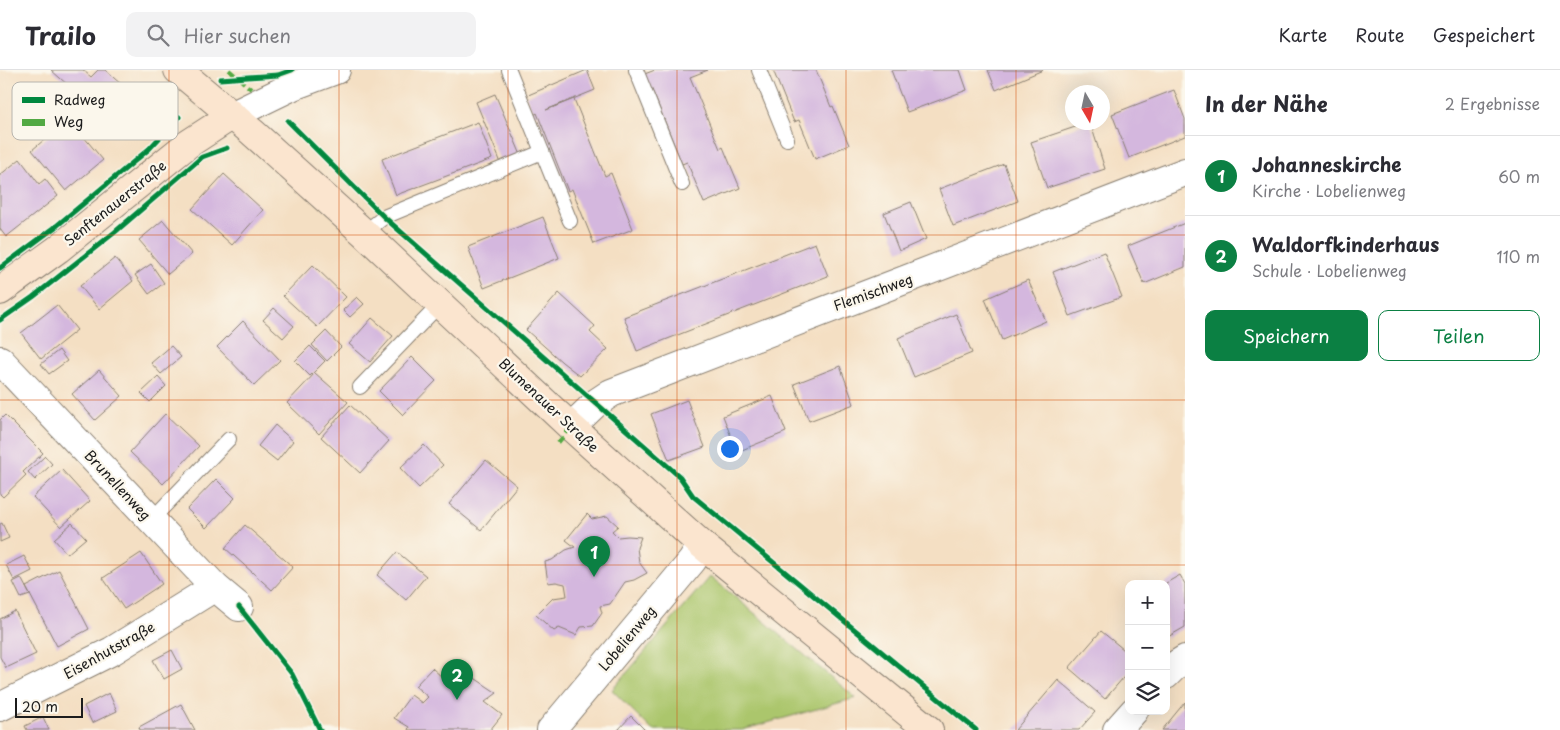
<!DOCTYPE html>
<html lang="de">
<meta charset="utf-8">
<style>
body{margin:0;font-family:"Playpen Sans",sans-serif;background:#f2f2f3;color:#2b2b33}
.controls{position:absolute;right:15px;bottom:15px;display:grid;overflow:hidden;border-radius:10px;box-shadow:0 5px 20px #0002}
.controls button{width:45px;height:45px;display:grid;place-items:center;padding:0;border:0;border-bottom:1px solid #e1e1e2;background:#fff;color:#2b2b33;font:25px sans-serif}
.compass{position:absolute;left:1065px;top:15px;width:45px;height:45px;border-radius:50%;background:#fff;box-shadow:0 5px 20px #0002;rotate:171deg}
.scale{position:absolute;left:15px;bottom:12px;width:68px;box-sizing:border-box;padding-left:5px;border:2px solid #1c1c1c;border-top:0;font-size:14px;line-height:18px;white-space:nowrap;color:#1c1c1c;-webkit-text-stroke:4px #fbf7ec;paint-order:stroke}
.you{position:absolute;left:729px;top:378px;width:18px;height:18px;margin:-12px;border:4px solid #fff;border-radius:50%;background:#1a73e8;box-shadow:0 0 0 8px #1a73e833}
.badge{display:grid;place-items:center;width:32px;height:32px;border-radius:50%;background:#0b8043;color:#fff;font-size:16px;font-weight:700}
.pin{position:absolute;translate:-50% -41px;filter:drop-shadow(0 1px 2px #0008)}
.pin::after{content:'';position:absolute;top:26px;width:18px;height:15px;background:inherit;clip-path:polygon(0 0,100% 0,50% 100%)}
.list{margin:0;padding:0;list-style:none}
h2{display:flex;justify-content:space-between;align-items:center;height:65px;margin:0;padding:0 20px;font-size:21px}
h2 small{font-size:16px;font-weight:400;color:#7c7c81}
.list li{display:grid;grid-template-columns:32px 1fr auto;gap:15px;align-items:center;box-sizing:border-box;height:80px;padding:0 20px;border-top:1px solid #e1e1e2}
.list b{display:block;font-size:19px;white-space:nowrap}
.list p{margin:0;font-size:16px;white-space:nowrap;color:#7c7c81}
.list em{font-size:16px;font-style:normal;color:#7c7c81}
.actions{display:flex;gap:10px;padding:15px 20px}
.actions a{flex:1;padding:11px 0;border:1px solid #0b8043;border-radius:10px;text-align:center;font-size:18px;color:#0b8043}
.actions .main{background:#0b8043;color:#fff}
.icon{flex:none;width:28px;height:28px;fill:none;stroke:currentColor;stroke-width:2;stroke-linecap:round;stroke-linejoin:round}
.map{position:relative;flex:none;width:1185px;height:660px;overflow:hidden}
header{display:flex;align-items:center;gap:30px;box-sizing:border-box;height:70px;padding:0 25px;background:#fff;border-bottom:1px solid #e1e1e2}
header strong{font-size:24px}
nav{display:flex;gap:28px;margin-inline-start:auto;font-size:18px}
.search{width:350px;height:45px;background:#f2f2f3;display:flex;align-items:center;gap:12px;box-sizing:border-box;padding:0 18px;border-radius:10px;color:#7c7c81;font-size:19px}
main{display:flex}
aside{flex:1;background:#fff}
.map>svg:first-child{display:block}
</style>
<header>
<strong>Trailo</strong>
<div class="search"><svg class="icon" aria-label="search" viewBox="0 0 24 24"><circle cx="10" cy="10" r="6"/><path d="M15 15l6 6"/></svg>Hier suchen</div>
<nav><a>Karte</a><a>Route</a><a>Gespeichert</a></nav>
</header>
<main>
<div class="map">
<svg width="1185" height="660" viewBox="0 0 1185 660">
<rect width="100%" height="100%" fill="#fbf7ec"/>
<filter id="ink" filterUnits="userSpaceOnUse"><feTurbulence type="fractalNoise" baseFrequency=".02" numOctaves="2"/><feDisplacementMap in="SourceGraphic" scale="10" xChannelSelector="R" yChannelSelector="G"/><feConvolveMatrix kernelMatrix="1 2 1 2 8 2 1 2 1" color-interpolation-filters="sRGB"/></filter>
<filter id="wash" filterUnits="userSpaceOnUse"><feTurbulence type="fractalNoise" baseFrequency=".0096" numOctaves="4" result="noise"/><feDisplacementMap in="SourceGraphic" scale="20" xChannelSelector="R" yChannelSelector="G"/><feGaussianBlur stdDeviation="1.12" result="paint"/><feColorMatrix in="noise" values="0 0 0 0 0 0 0 0 0 0 0 0 0 0 0 0 0 1.4 0 .05"/><feComposite in="paint" operator="in"/></filter>
<g filter="url(#wash)">
<rect width="100%" height="100%" fill="#f4dfc3"/>
<polygon fill="#abc66c" stroke="#647144" points="710,506 856,628 742,660 652,660 612,620"/>
<g id="blocks">
<g fill="#d4b7de">
<polygon points="51,0 83,0 91,7 98,0 105,0 149,39 125,66"/>
<polygon points="587,0 595,20 546,40 574,29 605,106 611,103 633,159 594,174 572,119 568,121 537,43 534,45 526,26"/>
<polygon points="655,0 708,0 690,7 720,79 723,77 740,118 704,133 687,92 682,94 653,22 650,24 642,5"/>
<polygon points="773,0 816,0 831,37 833,36 849,75 815,89 799,50 794,52"/>
<polygon points="891,0 960,0 967,20 907,42"/>
<polygon points="988,0 1043,0 996,20"/>
<polygon points="1174,20 1185,49 1185,66 1129,88 1112,44"/>
<polygon points="495,24 521,85 501,93 476,32"/>
<polygon points="69,49 103,90 66,121 32,80"/>
<polygon points="478,52 492,89 396,125 382,89"/>
<polygon points="1090,52 1105,99 1047,118 1031,72"/>
<polygon points="20,89 39,114 45,109 58,126 6,167 0,159 0,105"/>
<polygon points="1004,94 1018,131 953,156 939,119"/>
<polygon points="224,104 263,140 232,175 192,139"/>
<polygon points="911,132 926,169 899,181 884,143"/>
<polygon points="543,147 559,188 484,218 468,177"/>
<polygon points="163,150 192,184 168,204 139,170"/>
<polygon points="1185,153 1185,197 1144,214 1128,176"/>
<polygon points="815,173 828,206 637,281 624,247"/>
<polygon points="1104,182 1122,227 1070,246 1053,202"/>
<polygon points="115,188 133,211 99,239 80,216"/>
<polygon points="151,194 164,213 149,224 135,205"/>
<polygon points="313,195 346,227 317,257 283,226"/>
<polygon points="1028,210 1046,251 1002,270 985,229"/>
<polygon points="559,223 595,256 590,262 608,279 580,306 562,292 526,260"/>
<polygon points="357,227 364,234 350,247 343,240"/>
<polygon points="57,235 77,260 41,289 21,263"/>
<polygon points="274,238 294,256 283,268 263,250"/>
<polygon points="956,244 972,283 914,307 898,268"/>
<polygon points="372,248 393,266 370,292 349,274"/>
<polygon points="243,251 280,290 254,315 217,277"/>
<polygon points="326,261 341,277 327,291 312,275"/>
<polygon points="171,276 181,287 161,304 151,293"/>
<polygon points="310,276 325,291 310,306 295,291"/>
<polygon points="59,280 67,291 49,304 41,294"/>
<polygon points="412,287 436,311 403,345 379,321"/>
<polygon points="840,296 854,334 809,351 794,314"/>
<polygon points="99,300 122,326 95,350 72,324"/>
<polygon points="315,303 348,332 319,364 287,333"/>
<polygon points="158,307 166,316 150,332 141,323"/>
<polygon points="772,326 786,362 737,382 723,346"/>
<polygon points="687,330 705,377 669,390 651,344"/>
<polygon points="350,335 389,371 360,403 321,367"/>
<polygon points="165,344 199,376 163,414 130,382"/>
<polygon points="5,345 43,383 23,402 26,405 3,427 0,424 0,350"/>
<polygon points="275,355 293,371 277,391 258,376"/>
<polygon points="424,375 443,395 419,418 400,398"/>
<polygon points="45,386 52,394 35,410 28,402"/>
<polygon points="486,390 517,416 481,460 449,434"/>
<polygon points="62,400 90,431 61,457 33,427"/>
<polygon points="216,409 235,428 206,458 187,439"/>
<polygon points="587,444 592,449 607,446 618,456 612,461 618,467 628,466 641,467 637,478 639,492 647,503 634,510 625,512 610,534 600,536 602,543 593,556 581,557 576,565 559,558 554,561 536,545 553,528 567,526 565,514 556,512 548,513 545,492 552,490 566,480 575,477 566,470"/>
<polygon points="2,453 9,468 0,472 0,454"/>
<polygon points="72,453 86,468 67,484 54,469"/>
<polygon points="245,455 293,497 272,520 225,478"/>
<polygon points="397,482 426,506 406,530 377,505"/>
<polygon points="141,483 162,514 124,539 103,508"/>
<polygon points="24,486 32,501 14,510 6,495"/>
<polygon points="59,500 89,559 57,576 26,517"/>
<polygon points="1180,505 1185,514 1185,557 1166,568 1166,513"/>
<polygon points="21,508 30,525 21,528 13,512"/>
<polygon points="15,541 36,584 6,598 0,587 0,549"/>
<polygon points="1101,561 1129,584 1129,601 1105,629 1069,598"/>
<polygon points="172,580 182,599 164,609 153,590"/>
<polygon points="432,598 443,608 450,602 456,608 464,601 497,623 485,632 502,645 490,660 408,660 409,657 394,648 411,625 422,633 428,627 415,616"/>
<polygon points="1058,610 1095,642 1079,660 1015,660"/>
<polygon points="109,623 117,641 92,653 84,636"/>
<polygon points="1185,632 1185,660 1162,660"/>
<polygon points="181,634 195,660 140,660 139,657"/>
<polygon points="631,646 645,660 618,660"/>
<polygon points="43,647 49,660 27,660 25,656"/>
</g>
</g>
</g>
<g filter="url(#ink)">
<use href="#blocks" fill-opacity="0" stroke="#887e70" stroke-width="1"/>
<g fill="none" stroke-linecap="round" stroke-linejoin="round">
<g stroke="#887e70" stroke-width="16">
<g id="lane">
<polyline points="509,0 570,151"/>
<polyline points="636,0 682,114"/>
<polyline points="759,0 787,69"/>
<polyline points="364,163 384,147 542,82"/>
<polyline points="360,317 440,234"/>
<polyline points="151,450 229,369"/>
</g>
</g>
<g stroke="#887e70" stroke-width="30">
<g id="street">
<polyline points="231,46 293,16 336,0"/>
<polyline points="0,290 215,517 239,537"/>
<path d="M571,357L596,333L611,323C802,248 994,177 1185,102"/>
<polyline points="1166,605 1177,594 1185,589"/>
<polyline points="0,637 112,581 215,517"/>
<polyline points="551,660 692,491 702,475"/>
<polyline points="1117,660 1134,641"/>
</g>
</g>
<g stroke="#887e70" stroke-width="30">
<g id="secondary">
<polyline points="178,0 252,62 364,163 571,357 702,475 929,660"/>
<polyline points="0,221 58,179 188,74 231,46"/>
</g>
</g>
<use href="#lane" stroke="#fff" stroke-width="14"/>
<use href="#street" stroke="#fff" stroke-width="28"/>
<use href="#secondary" stroke="#fbe5cf" stroke-width="28"/>
<g stroke="#52a943" stroke-width="4" stroke-dasharray="8 4" stroke-linecap="butt">
<polyline points="229,0 251,19"/>
<polyline points="558,373 571,357"/>
</g>
<g stroke="#fbf7ec" stroke-width="8">
<g id="cycleway">
<polyline points="220,9 278,5 292,0"/>
<polyline points="288,51 384,147 680,407 693,426 976,660"/>
<polyline points="0,198 54,158 149,79 179,47"/>
<polyline points="0,250 33,227 115,162 202,87 227,78"/>
<polyline points="239,537 292,604 320,660"/>
</g>
</g>
<use href="#cycleway" stroke="#00873e" stroke-width="5"/>
</g>
</g>
<path fill="none" stroke="#d4530e" stroke-width="1" stroke-opacity="0.55" d="M169,0V660M339,0V660M508,0V660M677,0V660M846,0V660M1016,0V660M0,165H1185M0,330H1185M0,495H1185"/>
<g text-anchor="middle" dominant-baseline="central" stroke-width="4.5" stroke-linejoin="round" paint-order="stroke">
<g font-size="14" fill="#1c1c1c" stroke="#fbf7ec">
<text transform="translate(115 133) rotate(-39)">Senftenauerstraße</text>
<text transform="translate(873 222) rotate(-20)">Flemischweg</text>
<text transform="translate(549 335) rotate(43)">Blumenauer Straße</text>
<text transform="translate(118 415) rotate(47)">Brunellenweg</text>
<text transform="translate(627 568) rotate(-50)">Lobelienweg</text>
<text transform="translate(109 580) rotate(-29)">Eisenhutstraße</text>
</g>
</g>
<rect x="12" y="12" width="166" height="58" rx="8" fill="#fbf7ec" stroke="#b8b5ae" stroke-width="1"/>
<rect x="22" y="27" width="23" height="6" fill="#00873e"/>
<rect x="22" y="49" width="23" height="7" fill="#52a943"/>
<g font-size="14" fill="#1c1c1c">
<text x="54" y="35">Radweg</text>
<text x="54" y="57">Weg</text>
</g>
</svg>
<div class="controls">
<button>+</button>
<button>−</button>
<button><svg class="icon" aria-label="layers" viewBox="0 0 24 24"><path d="M12 4l9 5-9 5-9-5zM3 14l9 5 9-5"/></svg></button>
</div>
<svg class="compass" viewBox="-18 -18 36 36"><path d="M0-13l5 13h-10z" fill="#e53935"/><path d="M0 13l5-13h-10z" fill="#7c7c81"/></svg>
<div class="scale">20 m</div>
<div class="you"></div>
<div class="pin badge" style="left:594px;top:507px">1</div>
<div class="pin badge" style="left:457px;top:630px">2</div>
</div>
<aside>
<h2>In der Nähe<small>2 Ergebnisse</small></h2>
<ul class="list">
<li><span class="badge">1</span><div><b>Johanneskirche</b><p>Kirche · Lobelienweg</p></div><em>60 m</em></li>
<li><span class="badge">2</span><div><b>Waldorfkinderhaus</b><p>Schule · Lobelienweg</p></div><em>110 m</em></li>
</ul>
<div class="actions"><a class="main">Speichern</a><a>Teilen</a></div>
</aside>
</main>
